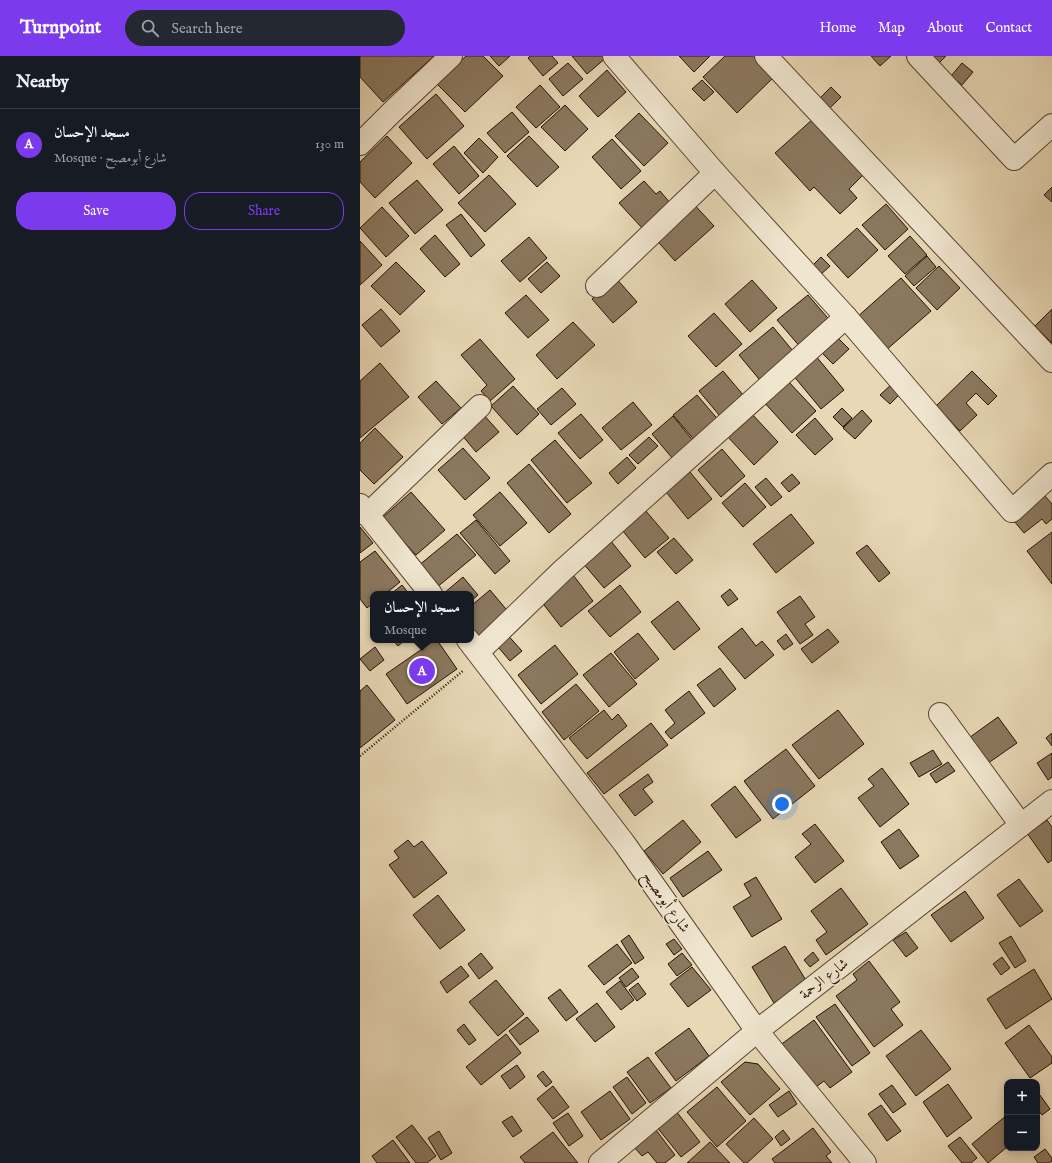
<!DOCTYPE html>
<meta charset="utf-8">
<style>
body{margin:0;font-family:"IM FELL English",Amiri,serif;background:#242831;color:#f1f3f6}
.controls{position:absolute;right:12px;bottom:12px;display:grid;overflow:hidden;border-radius:8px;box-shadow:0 2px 10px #0003}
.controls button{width:36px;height:36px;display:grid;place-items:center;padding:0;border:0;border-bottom:1px solid #363941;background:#171b24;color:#f1f3f6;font:20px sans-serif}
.you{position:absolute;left:422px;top:748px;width:14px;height:14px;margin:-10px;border:3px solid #fff;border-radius:50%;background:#1a73e8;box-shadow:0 0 0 6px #1a73e833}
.badge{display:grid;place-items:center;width:26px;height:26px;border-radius:50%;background:#7c3aed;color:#fff;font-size:13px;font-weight:700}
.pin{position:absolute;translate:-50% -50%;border:2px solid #fff;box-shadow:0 1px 4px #0006}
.popup{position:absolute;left:10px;top:535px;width:104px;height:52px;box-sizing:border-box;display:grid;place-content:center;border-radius:8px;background:#171b24;filter:drop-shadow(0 1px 3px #0005);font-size:13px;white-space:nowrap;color:#9ea1a6}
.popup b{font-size:15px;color:#f1f3f6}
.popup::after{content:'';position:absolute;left:50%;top:100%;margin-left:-8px;border:8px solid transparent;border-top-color:#171b24}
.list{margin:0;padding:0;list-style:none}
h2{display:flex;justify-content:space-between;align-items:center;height:52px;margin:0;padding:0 16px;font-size:17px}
h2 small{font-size:13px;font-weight:400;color:#9ea1a6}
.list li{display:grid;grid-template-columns:26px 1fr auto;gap:12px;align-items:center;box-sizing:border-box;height:72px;padding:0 16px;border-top:1px solid #363941}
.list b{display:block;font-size:15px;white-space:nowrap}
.list p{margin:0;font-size:13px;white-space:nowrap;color:#9ea1a6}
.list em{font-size:13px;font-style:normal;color:#9ea1a6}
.actions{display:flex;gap:8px;padding:12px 16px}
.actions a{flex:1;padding:9px 0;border:1px solid #7c3aed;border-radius:16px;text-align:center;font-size:14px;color:#7c3aed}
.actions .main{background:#7c3aed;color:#fff}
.icon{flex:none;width:22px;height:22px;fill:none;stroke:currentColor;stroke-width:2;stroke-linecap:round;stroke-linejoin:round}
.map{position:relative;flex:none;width:692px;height:1107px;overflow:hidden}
header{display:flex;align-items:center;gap:24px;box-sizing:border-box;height:56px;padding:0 20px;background:#7c3aed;color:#fff}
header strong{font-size:19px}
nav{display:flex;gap:22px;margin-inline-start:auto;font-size:14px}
.search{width:280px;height:36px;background:#242831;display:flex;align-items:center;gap:10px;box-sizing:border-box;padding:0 14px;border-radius:22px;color:#9ea1a6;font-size:15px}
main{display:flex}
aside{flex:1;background:#171b24}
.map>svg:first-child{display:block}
</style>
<header>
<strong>Turnpoint</strong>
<div class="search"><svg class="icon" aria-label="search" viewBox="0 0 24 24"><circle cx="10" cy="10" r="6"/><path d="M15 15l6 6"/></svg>Search here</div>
<nav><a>Home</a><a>Map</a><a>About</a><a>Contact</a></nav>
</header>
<main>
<aside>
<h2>Nearby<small></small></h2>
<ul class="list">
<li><span class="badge">A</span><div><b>مسجد الإحسان</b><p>Mosque · شارع أبومصبح</p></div><em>130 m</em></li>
</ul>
<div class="actions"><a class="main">Save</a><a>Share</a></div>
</aside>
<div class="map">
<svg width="692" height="1107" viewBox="0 0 692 1107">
<rect width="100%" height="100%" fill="#e8d8b6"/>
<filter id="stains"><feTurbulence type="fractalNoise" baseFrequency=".005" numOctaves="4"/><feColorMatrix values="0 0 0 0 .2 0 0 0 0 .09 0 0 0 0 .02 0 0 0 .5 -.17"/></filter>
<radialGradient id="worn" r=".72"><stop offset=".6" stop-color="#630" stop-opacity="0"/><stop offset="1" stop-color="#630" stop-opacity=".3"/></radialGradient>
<g fill="#8b785f" stroke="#271100">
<polygon points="0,0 74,0 23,46 0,21"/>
<polygon points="106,0 123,0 143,20 105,56 77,28"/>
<polygon points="130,0 150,0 139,10"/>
<polygon points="170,0 192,0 198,7 183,20 168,2"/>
<polygon points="212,0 246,0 247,1 227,18"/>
<polygon points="319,0 350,0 334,16"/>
<polygon points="365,0 396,0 415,20 377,57 343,21"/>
<polygon points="511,0 531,0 520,10"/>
<polygon points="560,0 586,0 573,13"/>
<polygon points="208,7 223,23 203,40 189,23"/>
<polygon points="602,7 613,16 602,29 591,20"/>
<polygon points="247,14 266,36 238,61 219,40"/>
<polygon points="342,24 354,36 344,45 332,33"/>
<polygon points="180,29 200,51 176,72 156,51"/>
<polygon points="471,31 481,41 466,56 456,46"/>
<polygon points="76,38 104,70 67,103 39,71"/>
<polygon points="205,49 228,73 205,95 181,71"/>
<polygon points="152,56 169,76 145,97 127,77"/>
<polygon points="279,57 308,87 284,110 255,80"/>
<polygon points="453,63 503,119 489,133 497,142 480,158 454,131 450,135 415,97"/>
<polygon points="27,80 52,107 15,142 0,126 0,106"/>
<polygon points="169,80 199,111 177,131 147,100"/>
<polygon points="119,82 138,101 123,117 104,97"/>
<polygon points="252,83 281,115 261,133 232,101"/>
<polygon points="94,90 119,120 99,138 73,108"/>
<polygon points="129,119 156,148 125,176 98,147"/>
<polygon points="57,124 83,154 55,178 29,147"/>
<polygon points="284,125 296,138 300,135 311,148 283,173 259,147"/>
<polygon points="692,131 692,146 684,139"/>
<polygon points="330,144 354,170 315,205 292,179"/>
<polygon points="526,148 548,173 525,194 502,169"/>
<polygon points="22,151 49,180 26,201 0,172"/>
<polygon points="101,158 125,189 111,201 86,169"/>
<polygon points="497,172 518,194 488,222 467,199"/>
<polygon points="75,179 100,208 85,221 60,193"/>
<polygon points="550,180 567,199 545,218 528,200"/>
<polygon points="169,181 187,202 160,226 141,205"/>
<polygon points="0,185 22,209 0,229"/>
<polygon points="567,200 576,211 554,230 545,220"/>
<polygon points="461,201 470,210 459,220 451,211"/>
<polygon points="36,206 65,235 40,259 11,230"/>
<polygon points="187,206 200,220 181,237 168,223"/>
<polygon points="579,210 600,232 577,254 556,232"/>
<polygon points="255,221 277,246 253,267 232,243"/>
<polygon points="541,222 571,255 525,295 496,262"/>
<polygon points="392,224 417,252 390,276 365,248"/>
<polygon points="166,239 189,264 168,282 145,257"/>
<polygon points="448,239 473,268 442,293 417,264"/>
<polygon points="21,253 40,275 21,291 2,269"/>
<polygon points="692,253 692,287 675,270"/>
<polygon points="354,257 382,288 356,311 328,280"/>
<polygon points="213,266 235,289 197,323 176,299"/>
<polygon points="413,271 438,301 404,329 379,299"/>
<polygon points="473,277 489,293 473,308 457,292"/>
<polygon points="120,283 155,323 130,345 121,335 127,329 101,299"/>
<polygon points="455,299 484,334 461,353 432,318"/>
<polygon points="20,307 49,341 0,382 0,325"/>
<polygon points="363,315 389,346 365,366 339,335"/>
<polygon points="612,315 637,340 628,349 616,337 606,347 617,359 600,375 576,350"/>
<polygon points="427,324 456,355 432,377 403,345"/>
<polygon points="76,325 101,352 82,368 58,341"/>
<polygon points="533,327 542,336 530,348 520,339"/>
<polygon points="153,330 179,358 157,379 131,350"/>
<polygon points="202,332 216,348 191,369 177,353"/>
<polygon points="337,339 361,367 337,387 313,359"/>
<polygon points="273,346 292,369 261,394 242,372"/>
<polygon points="482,352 492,362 483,371 473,361"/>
<polygon points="502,354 512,365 495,383 483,372"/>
<polygon points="391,357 418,386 394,409 367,380"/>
<polygon points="123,358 139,376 116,396 101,378"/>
<polygon points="221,358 243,384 220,403 198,377"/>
<polygon points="313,360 334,386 313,403 292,378"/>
<polygon points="455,362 473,383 455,399 436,379"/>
<polygon points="15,372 43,401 14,428 0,414 0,387"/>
<polygon points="289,381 298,390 278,408 269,399"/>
<polygon points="195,384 232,427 207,447 171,404"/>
<polygon points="103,392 130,422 105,444 78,414"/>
<polygon points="362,393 385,420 361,441 338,414"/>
<polygon points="267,401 276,412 258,428 249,417"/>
<polygon points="169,408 211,458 189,477 147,427"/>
<polygon points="330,416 352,443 328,463 306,436"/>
<polygon points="432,418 440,427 429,436 421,427"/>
<polygon points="406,422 422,441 411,450 395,431"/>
<polygon points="385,427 406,451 383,471 362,447"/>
<polygon points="51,436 85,474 56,499 22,462"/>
<polygon points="140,436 167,467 140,490 113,459"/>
<polygon points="685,440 692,448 692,463 686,468 682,463 664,477 654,465"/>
<polygon points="285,454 309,482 285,502 262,474"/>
<polygon points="431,458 454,487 416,517 393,488"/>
<polygon points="116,464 150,505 135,518 100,477"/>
<polygon points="0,471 13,487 0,497"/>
<polygon points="692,476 692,528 667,495"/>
<polygon points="97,478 116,499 76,532 58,510"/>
<polygon points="314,482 333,504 316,518 297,496"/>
<polygon points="250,484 271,510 244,532 222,506"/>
<polygon points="507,489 530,517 519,526 496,497"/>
<polygon points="15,495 40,526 25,538 13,538 13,547 7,552 0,543 0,506"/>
<polygon points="213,519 233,545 201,571 181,545"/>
<polygon points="103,521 118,539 111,545 111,538 83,538"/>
<polygon points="42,529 49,538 31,538"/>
<polygon points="260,529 281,556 250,581 228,555"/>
<polygon points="370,533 378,543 368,550 361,540"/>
<polygon points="130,534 151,559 119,586 111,577 111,550"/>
<polygon points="440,540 455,561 445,568 453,579 440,588 417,556"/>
<polygon points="318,545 340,573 314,594 291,566"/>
<polygon points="382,572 396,590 402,585 414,599 385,623 358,591"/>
<polygon points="468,573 479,586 452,607 441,593"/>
<polygon points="144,575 162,595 150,605 133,585"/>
<polygon points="278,577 299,603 275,623 254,596"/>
<polygon points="426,578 433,588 424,594 417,585"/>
<polygon points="33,584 45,584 38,590"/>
<polygon points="75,584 77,584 97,613 47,648 26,618"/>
<polygon points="195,589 218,618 181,648 158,619"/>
<polygon points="15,591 24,604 10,615 0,603"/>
<polygon points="251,597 277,628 249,651 223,619"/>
<polygon points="360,612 376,633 354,651 337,629"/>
<polygon points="216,628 239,655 204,684 182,656"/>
<polygon points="7,629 35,664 0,692 0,635"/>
<polygon points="329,635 345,657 311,683 305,676 315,667 305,654"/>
<polygon points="244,654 252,664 258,658 267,670 227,703 209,682"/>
<polygon points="478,654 504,688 459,723 432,689"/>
<polygon points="638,661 657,687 624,710 606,684"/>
<polygon points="291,667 308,689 244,738 227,717"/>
<polygon points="692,677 692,690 686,682"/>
<polygon points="426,693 455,730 413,763 384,725"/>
<polygon points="573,694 582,708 559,721 550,707"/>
<polygon points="692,697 692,721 688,724 677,707"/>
<polygon points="588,706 595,715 576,727 570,718"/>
<polygon points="522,712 549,748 520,771 498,742 514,730 508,723"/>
<polygon points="288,718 293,726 283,733 293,746 275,760 259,739"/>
<polygon points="375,730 401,764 376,782 351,749"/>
<polygon points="323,764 341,786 303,818 284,795"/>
<polygon points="687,764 692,771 692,804 688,807 667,777"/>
<polygon points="455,768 484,805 455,827 435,801 451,788 442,778"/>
<polygon points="539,773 559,800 540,813 521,786"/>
<polygon points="48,784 54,791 62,785 87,817 54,842 29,809 39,802 34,795"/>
<polygon points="348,795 362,814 323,841 310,822"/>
<polygon points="396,821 422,863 392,881 373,851 391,840 384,828"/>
<polygon points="659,823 683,855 660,871 637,839"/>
<polygon points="481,832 508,868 466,899 456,884 467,876 451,855"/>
<polygon points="605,835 624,862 591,886 571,859"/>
<polygon points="78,839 105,874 80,893 53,859"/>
<polygon points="546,876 558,892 546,901 533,884"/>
<polygon points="269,879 284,902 275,908 261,885"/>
<polygon points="651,880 666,905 655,912 639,887"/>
<polygon points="314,883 322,893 314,899 306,888"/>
<polygon points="257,888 272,907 244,929 228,910"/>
<polygon points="425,890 447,926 414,947 392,911"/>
<polygon points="453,896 459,904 450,911 444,904"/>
<polygon points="121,897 133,912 119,923 108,908"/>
<polygon points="322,897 332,909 317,920 308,908"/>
<polygon points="642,901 650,912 641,919 633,908"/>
<polygon points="509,905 540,946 531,953 543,969 514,991 476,940 497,924 493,918"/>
<polygon points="101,910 109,920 87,937 80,926"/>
<polygon points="332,911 351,934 328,951 310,928"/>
<polygon points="272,912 279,921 266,931 259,922"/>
<polygon points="674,913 692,943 646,973 627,943"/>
<polygon points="136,924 164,958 138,980 109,946"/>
<polygon points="260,925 274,944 261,954 246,936"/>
<polygon points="278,927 286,938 277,945 269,934"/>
<polygon points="200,933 218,956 206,965 188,942"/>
<polygon points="237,947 255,971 235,986 216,963"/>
<polygon points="475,948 510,997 492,1010 456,961"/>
<polygon points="167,961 179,975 160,989 149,975"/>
<polygon points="454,964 492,1016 470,1032 464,1025 453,1033 419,990"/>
<polygon points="104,968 116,984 109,989 97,974"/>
<polygon points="669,969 692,1001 692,1007 670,1022 645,987"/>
<polygon points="329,972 349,1000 316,1025 295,997"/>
<polygon points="561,974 591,1013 556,1040 526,1000"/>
<polygon points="146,978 161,997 121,1029 106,1011"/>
<polygon points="288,1001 311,1032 290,1047 267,1016"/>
<polygon points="385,1006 398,1008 420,1033 390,1059 361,1026"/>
<polygon points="157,1009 165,1021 150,1033 141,1020"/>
<polygon points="183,1015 192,1026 186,1031 177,1020"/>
<polygon points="267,1021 286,1047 272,1058 253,1031"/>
<polygon points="588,1028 612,1062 587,1081 563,1046"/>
<polygon points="532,1029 546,1048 533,1057 519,1038"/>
<polygon points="193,1030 209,1051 193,1063 177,1043"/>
<polygon points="357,1031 386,1065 357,1091 327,1056"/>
<polygon points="250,1035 270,1063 241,1084 221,1056"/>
<polygon points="429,1035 437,1048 418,1061 409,1049"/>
<polygon points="677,1035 690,1053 682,1059 677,1052"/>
<polygon points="521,1049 541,1075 527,1085 508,1058"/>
<polygon points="316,1055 340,1086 321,1101 296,1070"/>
<polygon points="208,1057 223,1080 209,1090 193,1067"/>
<polygon points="647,1059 647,1091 628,1107 612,1088"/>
<polygon points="152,1060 162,1075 153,1081 142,1066"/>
<polygon points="394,1062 413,1083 387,1107 384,1107 366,1088"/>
<polygon points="52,1069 76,1100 67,1107 56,1107 36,1081"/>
<polygon points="453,1072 471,1096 466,1100 472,1107 415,1107 412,1103"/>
<polygon points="296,1074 315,1099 305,1107 297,1107 288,1096 282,1100 274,1091"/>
<polygon points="423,1074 430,1083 421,1090 415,1081"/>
<polygon points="79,1075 92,1097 81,1104 68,1082"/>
<polygon points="193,1076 218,1107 165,1107 160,1101"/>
<polygon points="600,1081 617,1102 611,1107 602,1107 588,1090"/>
<polygon points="33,1084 50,1107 17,1107 12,1100"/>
<polygon points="350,1086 370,1107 327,1107"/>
<polygon points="685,1093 692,1102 692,1105 689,1107 678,1107 674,1101"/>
</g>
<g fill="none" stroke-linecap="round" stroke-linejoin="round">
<g stroke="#57432e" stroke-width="24">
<g id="minor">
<polyline points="254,0 355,117 486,261 652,455 692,418"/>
<polyline points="406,0 692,305"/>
<polyline points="558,0 654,103 692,69"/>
<polyline points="0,88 33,55 91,0"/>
<polyline points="237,230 355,117"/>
<polyline points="0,449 71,538"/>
<polyline points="7,459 120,350"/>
<polyline points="108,584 264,787 397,975 505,1107"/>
<polyline points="118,596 202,515 486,261"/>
<polyline points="580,658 661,769"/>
<polyline points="240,1107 397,975 692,745"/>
</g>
</g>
<polyline stroke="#271100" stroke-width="2.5" stroke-dasharray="1 2" stroke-linecap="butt" points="0,700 104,614"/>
<use href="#minor" stroke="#f0e6d0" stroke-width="22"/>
</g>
<g text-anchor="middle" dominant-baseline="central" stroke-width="3" stroke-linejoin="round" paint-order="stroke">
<g font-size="15" fill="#271100" stroke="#f0e6d0">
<text transform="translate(306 846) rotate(55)">شارع أبومصبح</text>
<text transform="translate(464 923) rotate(-38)">شارع الرحمة</text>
</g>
</g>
<rect width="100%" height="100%" filter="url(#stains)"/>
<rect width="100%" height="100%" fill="url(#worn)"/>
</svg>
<div class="controls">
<button>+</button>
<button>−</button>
</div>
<div class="you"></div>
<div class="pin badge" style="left:62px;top:615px">A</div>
<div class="popup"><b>مسجد الإحسان</b>Mosque</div>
</div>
</main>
